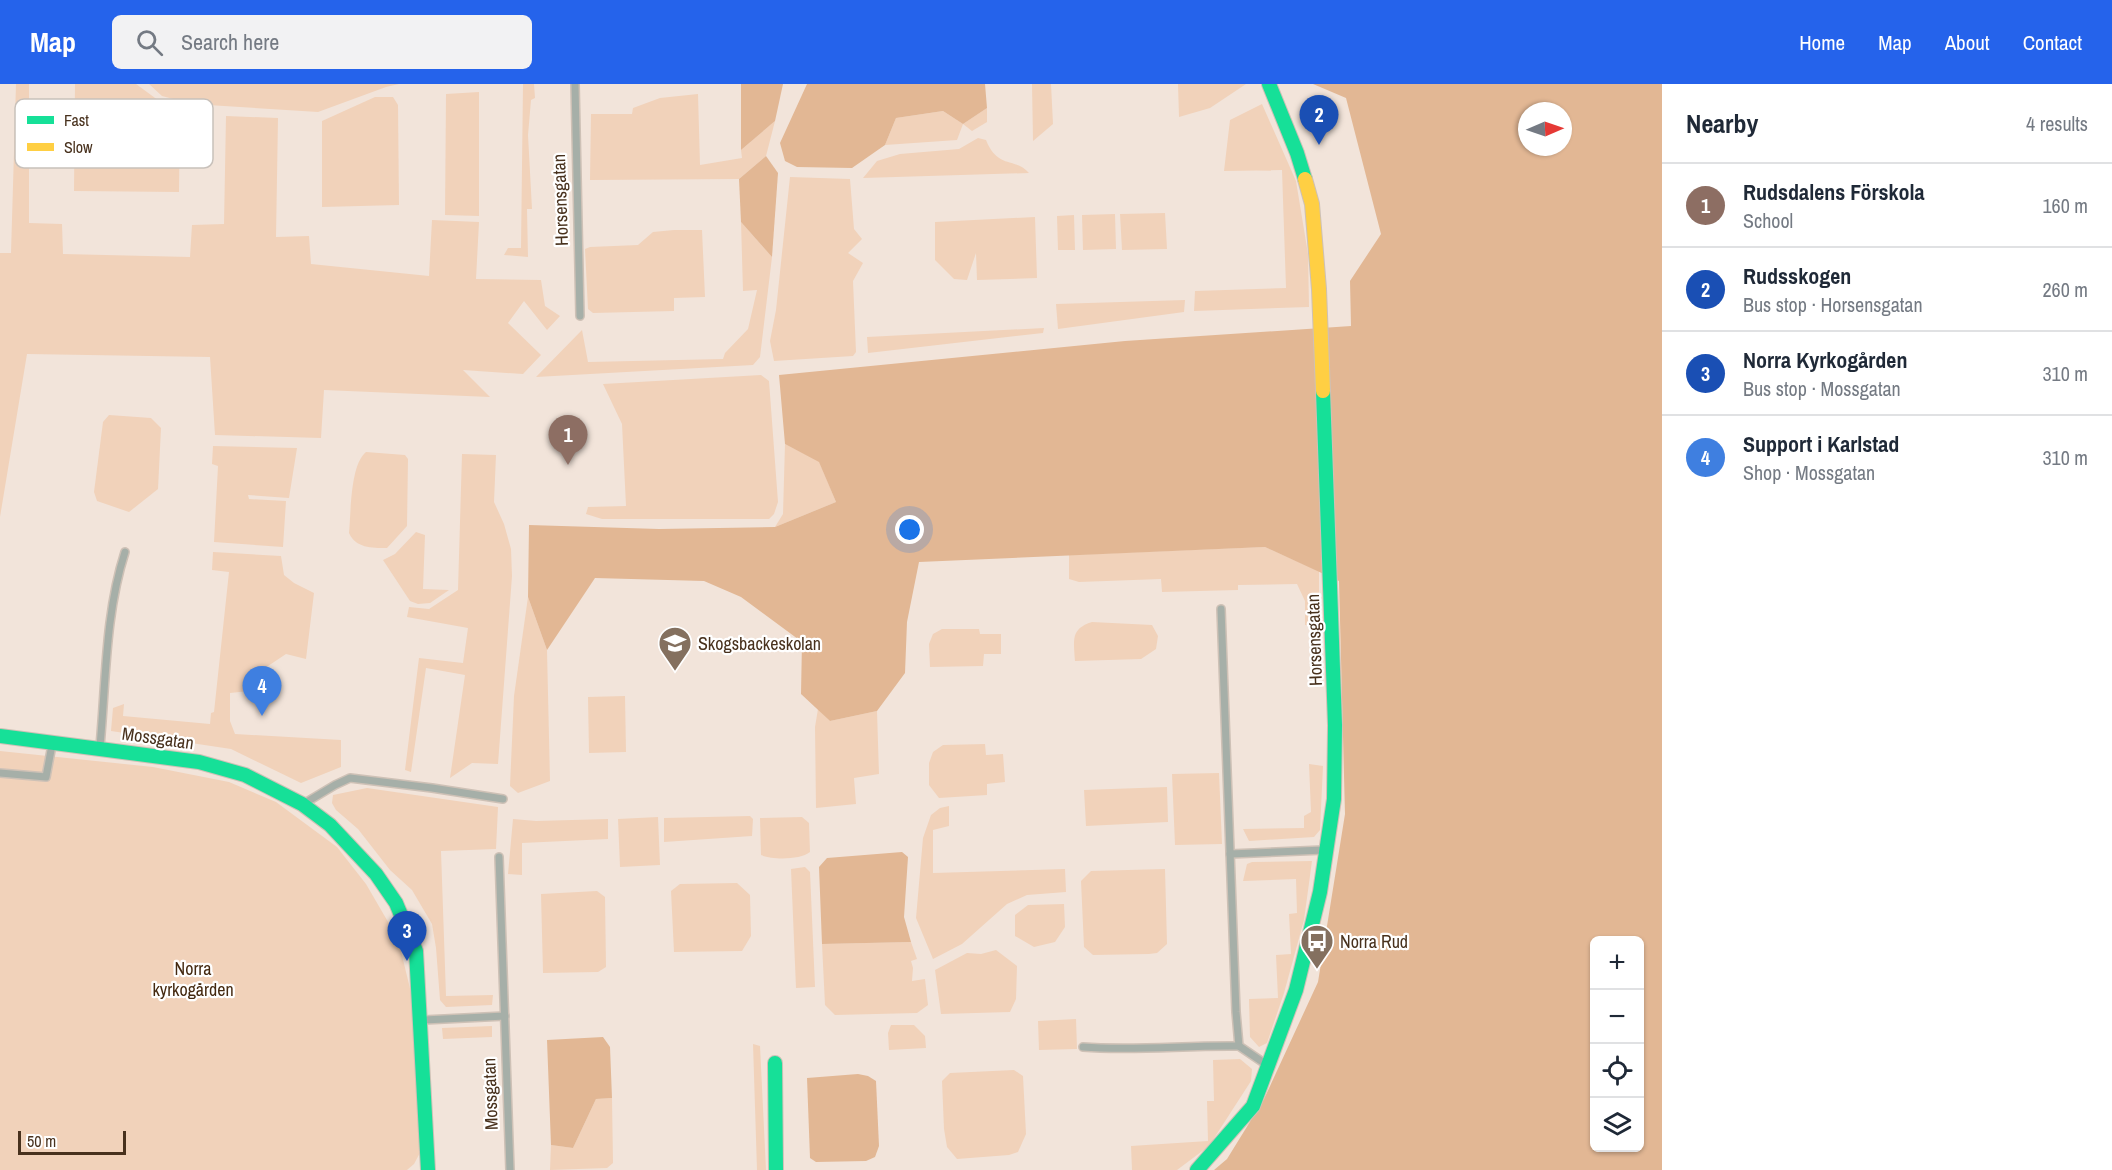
<!DOCTYPE html>
<meta charset="utf-8">
<style>
body{margin:0;font-family:"Archivo Narrow",sans-serif;background:#f2f2f3;color:#1f2937}
.controls{position:absolute;right:18px;bottom:18px;display:grid;overflow:hidden;border-radius:9px;box-shadow:0 2px 4px #0004}
.controls button{width:54px;height:54px;display:grid;place-items:center;padding:0;border:0;border-bottom:2px solid #e0e1e3;background:#fff;color:#1f2937;font:30px sans-serif}
.compass{position:absolute;left:1518px;top:18px;width:54px;height:54px;border-radius:50%;background:#fff;box-shadow:0 2px 4px #0004;rotate:88deg}
.scale{position:absolute;left:18px;bottom:15px;width:108px;box-sizing:border-box;padding-left:6px;border:3px solid #48311d;border-top:0;font-size:16px;line-height:21px;white-space:nowrap;color:#48311d;-webkit-text-stroke:4px #fff;paint-order:stroke}
.you{position:absolute;left:910px;top:446px;width:21px;height:21px;margin:-15px;border:4px solid #fff;border-radius:50%;background:#1a73e8;box-shadow:0 0 0 9px #1a73e833}
.badge{display:grid;place-items:center;width:39px;height:39px;border-radius:50%;background:#2563eb;color:#fff;font-size:20px;font-weight:700}
.pin{position:absolute;translate:-50% -50px;filter:drop-shadow(0 2px 3px #0008)}
.pin::after{content:'';position:absolute;top:32px;width:21px;height:18px;background:inherit;clip-path:polygon(0 0,100% 0,50% 100%)}
.list{margin:0;padding:0;list-style:none}
h2{display:flex;justify-content:space-between;align-items:center;height:78px;margin:0;padding:0 24px;font-size:26px}
h2 small{font-size:20px;font-weight:400;color:#747a83}
.list li{display:grid;grid-template-columns:39px 1fr auto;gap:18px;align-items:center;box-sizing:border-box;height:84px;padding:0 24px;border-top:2px solid #e0e1e3}
.list b{display:block;font-size:22px;white-space:nowrap}
.list p{margin:0;font-size:20px;white-space:nowrap;color:#747a83}
.list em{font-size:20px;font-style:normal;color:#747a83}
.icon{flex:none;width:33px;height:33px;fill:none;stroke:currentColor;stroke-width:2;stroke-linecap:round;stroke-linejoin:round}
.map{position:relative;flex:none;width:1662px;height:1086px;overflow:hidden}
header{display:flex;align-items:center;gap:36px;box-sizing:border-box;height:84px;padding:0 30px;background:#2563eb;color:#fff}
header strong{font-size:28px}
nav{display:flex;gap:33px;margin-inline-start:auto;font-size:21px}
.search{width:420px;height:54px;background:#f2f2f3;display:flex;align-items:center;gap:15px;box-sizing:border-box;padding:0 21px;border-radius:9px;color:#747a83;font-size:22px}
main{display:flex}
aside{flex:1;background:#fff}
.map>svg:first-child{display:block}
</style>
<header>
<strong>Map</strong>
<div class="search"><svg class="icon" aria-label="search" viewBox="0 0 24 24"><circle cx="10" cy="10" r="6"/><path d="M15 15l6 6"/></svg>Search here</div>
<nav><a>Home</a><a>Map</a><a>About</a><a>Contact</a></nav>
</header>
<main>
<div class="map">
<svg width="1662" height="1086" viewBox="0 0 1662 1086">
<rect width="100%" height="100%" fill="#f2e4da"/>
<g fill="#f1d2ba">
<polygon points="16,0 29,0 29,139 62,140 63,170 190,173 192,141 224,140 226,32 278,34 276,153 309,152 311,180 429,192 432,136 479,138 476,195 541,196 545,222 560,232 547,246 524,217 508,239 541,271 523,290 463,286 490,313 324,306 321,354 215,351 210,273 27,270 0,433 0,169 11,169"/>
<polygon points="75,0 136,0 166,22 180,26 179,108 74,107"/>
<polygon points="149,0 399,0 386,3 318,28 192,20 162,12"/>
<polygon points="523,0 534,0 535,14 531,16 528,51 532,125 527,125 528,173 504,171 508,164 521,164"/>
<polygon points="1032,0 1051,0 1053,40 1033,57"/>
<polygon points="1178,0 1246,0 1210,24 1179,33"/>
<polygon points="479,8 479,132 445,131 446,10"/>
<polygon points="698,10 700,81 742,74 741,66 775,37 766,72 739,95 590,96 591,30 632,30 633,24 660,14"/>
<polygon points="375,13 393,13 398,21 399,121 322,123 322,37"/>
<polygon points="1262,20 1296,97 1308,170 1309,223 1194,227 1195,207 1286,204 1282,86 1224,87 1230,36"/>
<polygon points="987,24 987,38 972,47 963,40 957,56 885,61 896,34 943,27 963,40"/>
<path d="M978,54L986,56C998,86 1016,73 1029,89L863,94L877,77L900,70L959,65Z"/>
<polygon points="790,93 850,95 854,145 862,155 848,169 863,179 853,197 856,268 853,272 774,277 770,257 776,226"/>
<polygon points="1165,129 1167,165 1122,166 1120,130"/>
<polygon points="1115,130 1116,165 1083,166 1082,131"/>
<polygon points="1074,131 1075,166 1058,166 1057,132"/>
<polygon points="1035,133 1037,194 977,196 976,169 967,196 954,195 935,176 935,138"/>
<polygon points="741,138 772,173 760,273 753,281 536,293 582,246 588,278 723,275 725,269 748,245 757,206 743,207"/>
<polygon points="674,146 702,146 705,213 674,214 674,227 593,229 588,225 585,165 590,163 638,161 653,148"/>
<polygon points="1185,216 1184,228 1058,245 1056,220"/>
<polygon points="1044,244 1043,249 868,269 867,253"/>
<polygon points="761,291 769,297 778,418 774,430 769,435 602,435 586,430 588,423 626,422 622,340 603,300"/>
<polygon points="109,331 151,334 161,344 158,405 129,428 97,417 94,408 103,338"/>
<polygon points="785,360 819,377 836,418 775,443 783,430"/>
<polygon points="213,362 297,364 289,414 248,411 249,415 286,417 283,463 214,458 218,382 212,380"/>
<path d="M366,368L405,371L408,375L407,442L387,464C371,464 356,464 349,449C351,429 350,381 366,368Z"/>
<polygon points="462,370 496,371 494,418 504,440 511,465 512,492 498,680 472,679 450,694 465,591 426,584 411,688 405,686 419,574 463,579 468,544 407,533 409,523 429,525 458,506"/>
<polygon points="416,448 425,451 423,505 449,506 430,519 418,520 410,517 383,476 395,470"/>
<polygon points="1265,463 1319,487 1319,542 1305,541 1305,517 1297,500 1238,501 1238,506 1162,508 1161,495 1079,498 1069,495 1069,471"/>
<polygon points="213,468 281,472 284,491 294,499 314,509 306,575 286,570 262,586 258,606 230,609 230,637 235,650 341,656 341,683 301,699 231,665 111,647 113,624 124,620 123,632 210,640 211,629 214,628 229,488 212,486"/>
<polygon points="528,513 547,566 550,697 518,709 510,702 514,612"/>
<path d="M1092,538L1152,541L1158,552L1156,565L1141,575L1075,577C1074,556 1070,545 1092,538Z"/>
<polygon points="942,545 979,545 980,550 1001,550 1001,570 984,570 983,582 930,583 929,560 933,550"/>
<polygon points="625,612 626,668 589,669 588,613"/>
<polygon points="818,625 830,637 877,627 879,690 854,694 856,720 816,724 815,643"/>
<polygon points="985,660 986,671 1003,670 1005,698 987,700 987,711 939,714 929,701 929,679 933,668 943,661"/>
<polygon points="0,667 153,683 229,698 276,718 337,763 366,800 398,855 415,925 422,1065 414,1080 407,1086 0,1086"/>
<polygon points="1309,680 1323,682 1320,746 1314,753 1249,757 1243,745 1304,744 1304,732 1311,728"/>
<polygon points="1219,689 1222,760 1175,761 1172,690"/>
<polygon points="1167,703 1168,738 1086,742 1084,706"/>
<polygon points="367,704 498,723 496,765 441,767 446,912 493,911 492,921 446,923 440,916 436,864 432,840 412,806 390,786 358,745 336,726 332,719 333,711"/>
<polygon points="949,722 949,742 933,746 933,789 1065,785 1066,808 1027,811 1007,820 962,860 933,875 916,834 923,754 931,731 940,724"/>
<polygon points="750,732 753,735 752,752 664,758 664,734"/>
<polygon points="658,733 660,781 620,783 618,735"/>
<path d="M802,733L809,739L810,768C800,776 772,776 761,771L760,734Z"/>
<polygon points="513,735 536,737 608,735 608,755 522,759 522,791 508,790"/>
<polygon points="1312,777 1304,836 1284,909 1267,959 1259,963 1250,953 1249,915 1278,914 1276,871 1291,870 1289,830 1297,829 1296,795 1243,797 1247,780 1252,778"/>
<polygon points="805,783 810,788 815,903 796,904 791,785"/>
<polygon points="1165,785 1167,860 1157,869 1149,870 1093,871 1084,863 1081,797 1091,787"/>
<polygon points="737,799 750,811 751,852 742,867 674,868 671,807 680,800"/>
<polygon points="597,807 605,813 606,883 598,888 543,889 541,810"/>
<polygon points="1064,820 1065,843 1055,858 1034,863 1015,852 1015,831 1028,821"/>
<polygon points="911,858 917,875 911,877 913,884 912,897 925,895 928,921 917,929 835,931 825,921 822,860"/>
<polygon points="996,866 1017,882 1016,915 1010,928 941,930 935,886 967,869 981,870"/>
<polygon points="1076,935 1077,965 1039,966 1038,937"/>
<polygon points="891,941 914,941 925,952 926,964 889,966 888,949"/>
<polygon points="492,942 492,953 443,955 442,944"/>
<polygon points="753,960 760,962 766,1086 757,1086"/>
<polygon points="1240,975 1252,985 1251,997 1209,1062 1177,1086 1132,1086 1131,1062 1208,1057 1207,1017 1214,1017 1213,976"/>
<polygon points="1014,986 1023,992 1026,1050 1018,1068 1009,1071 957,1075 947,1063 944,1045 942,997 950,989"/>
<polygon points="612,1014 613,1079 607,1084 550,1086 551,1061 573,1064 596,1015"/>
</g>
<g fill="#e2b794" fill-rule="evenodd">
<polygon points="741,0 783,0 775,37 741,66"/>
<polygon points="807,0 985,0 987,24 963,40 943,27 896,34 885,61 852,84 797,83 785,77 780,59"/>
<path d="M1313,0H1662V1086H1214L1227,1075L1264,1015L1318,898L1345,730L1339,497L1265,463L919,478L907,538L905,589L877,627L830,637L801,610L802,558L741,513L704,497L595,494L547,566L528,513L529,441L659,445L775,443L836,418L819,378L785,360L779,291L1125,257L1351,242L1350,197L1381,150L1346,14ZM1527,27H1563V63H1527ZM1594,856H1640V1064H1594Z"/>
<polygon points="766,72 778,89 772,173 741,138 739,95"/>
<polygon points="902,768 908,773 904,833 911,858 822,860 819,783 827,774"/>
<polygon points="603,953 610,963 612,1014 596,1015 573,1064 551,1061 547,956"/>
<polygon points="858,990 868,992 876,997 879,1062 875,1073 866,1077 816,1078 810,1074 807,994"/>
</g>
<g fill="none" stroke-linecap="round" stroke-linejoin="round">
<g stroke="#cec1b6" stroke-width="10">
<g id="lane">
<polyline points="575,0 580,232"/>
<polyline points="1221,525 1236,928 1239,962 1267,981"/>
<path d="M100,662C106,598 105,530 125,468"/>
<polyline points="0,689 46,693 52,661"/>
<polyline points="305,719 335,701 350,694 432,704 503,715"/>
<polyline points="1230,770 1324,766"/>
<polyline points="499,773 510,1086"/>
<polyline points="424,936 505,932"/>
<path d="M1083,963C1134,967 1187,961 1239,962"/>
</g>
</g>
<g stroke="#cec1b6" stroke-width="16">
<g id="fast">
<polyline points="1269,0 1297,69 1305,95"/>
<polyline points="0,652 199,678 245,691 302,720 330,741 376,790 396,819 416,867 428,1086"/>
<polyline points="775,979 776,1086"/>
<polyline points="1197,1086 1253,1022 1296,906 1320,808 1334,715 1335,641 1323,307"/>
</g>
</g>
<g stroke="#cec1b6" stroke-width="16">
<polyline id="slow" points="1305,95 1312,120 1319,205 1323,307"/>
</g>
<use href="#lane" stroke="#a6afa8" stroke-width="7"/>
<use href="#fast" stroke="#16e098" stroke-width="14"/>
<use href="#slow" stroke="#ffcf43" stroke-width="14"/>
</g>
<defs>
<g id="school-pin" transform="scale(1.725)"><path d="M0 17L-7.5 6A9.5 9.5 0 1 1 7.5 6Z" fill="#84705f" stroke="#fff"/><path d="M0-5L7-2L0 1L-7-2ZM-4 1L0 2.5L4 1V4Q0 6-4 4Z" fill="#fff"/></g>
<g id="bus-pin" transform="scale(1.725)"><path d="M0 17L-7.5 6A9.5 9.5 0 1 1 7.5 6Z" fill="#84705f" stroke="#fff"/><path d="M-5-6H5V4H4V6H2V4H-2V6H-4V4H-5ZM-3.5-4V0h7V-4ZM-3.5 1.2v1.5H-2V1.2ZM2 1.2v1.5H3.5V1.2Z" fill="#fff"/></g>
</defs>
<g fill-rule="evenodd">
<use href="#school-pin" x="675" y="559"/>
<use href="#bus-pin" x="1317" y="857"/>
</g>
<g text-anchor="middle" dominant-baseline="central" stroke-width="4.5" stroke-linejoin="round" paint-order="stroke">
<g font-size="18" fill="#48311d" stroke="#fff">
<text transform="translate(560 116) rotate(-92)">Horsensgatan</text>
<text transform="translate(1314 556) rotate(-92)">Horsensgatan</text>
<text transform="translate(158 654) rotate(8)">Mossgatan</text>
<text transform="translate(490 1010) rotate(-92)">Mossgatan</text>
</g>
<g font-size="18" fill="#48311d" stroke="#fff" text-anchor="start">
<text x="698" y="559">Skogsbackeskolan</text>
<text x="1340" y="857">Norra Rud</text>
</g>
<g font-size="18" fill="#442910" stroke="#fff">
<text x="193" y="884">Norra<tspan x="193" dy="21">kyrkogården</tspan></text>
</g>
</g>
<rect x="15" y="15" width="198" height="69" rx="9" fill="#fff" stroke="#c8c1bb" stroke-width="1.5"/>
<rect x="27" y="32" width="27" height="8" fill="#16e098"/>
<rect x="27" y="59" width="27" height="8" fill="#ffcf43"/>
<g font-size="16" fill="#48311d">
<text x="64" y="42">Fast</text>
<text x="64" y="69">Slow</text>
</g>
</svg>
<div class="controls">
<button>+</button>
<button>−</button>
<button><svg class="icon" aria-label="locate" viewBox="0 0 24 24"><circle cx="12" cy="12" r="6"/><path d="M12 2v4M12 18v4M2 12h4M18 12h4"/></svg></button>
<button><svg class="icon" aria-label="layers" viewBox="0 0 24 24"><path d="M12 4l9 5-9 5-9-5zM3 14l9 5 9-5"/></svg></button>
</div>
<svg class="compass" viewBox="-18 -18 36 36"><path d="M0-13l5 13h-10z" fill="#e53935"/><path d="M0 13l5-13h-10z" fill="#747a83"/></svg>
<div class="scale">50 m</div>
<div class="you"></div>
<div class="pin badge" style="left:568px;top:381px;background:#8d6e63">1</div>
<div class="pin badge" style="left:1319px;top:61px;background:#1a4fb4">2</div>
<div class="pin badge" style="left:407px;top:877px;background:#1a4fb4">3</div>
<div class="pin badge" style="left:262px;top:632px;background:#3f7fe0">4</div>
</div>
<aside>
<h2>Nearby<small>4 results</small></h2>
<ul class="list">
<li><span class="badge" style="background:#8d6e63">1</span><div><b>Rudsdalens Förskola</b><p>School</p></div><em>160 m</em></li>
<li><span class="badge" style="background:#1a4fb4">2</span><div><b>Rudsskogen</b><p>Bus stop · Horsensgatan</p></div><em>260 m</em></li>
<li><span class="badge" style="background:#1a4fb4">3</span><div><b>Norra Kyrkogården</b><p>Bus stop · Mossgatan</p></div><em>310 m</em></li>
<li><span class="badge" style="background:#3f7fe0">4</span><div><b>Support i Karlstad</b><p>Shop · Mossgatan</p></div><em>310 m</em></li>
</ul>
</aside>
</main>
